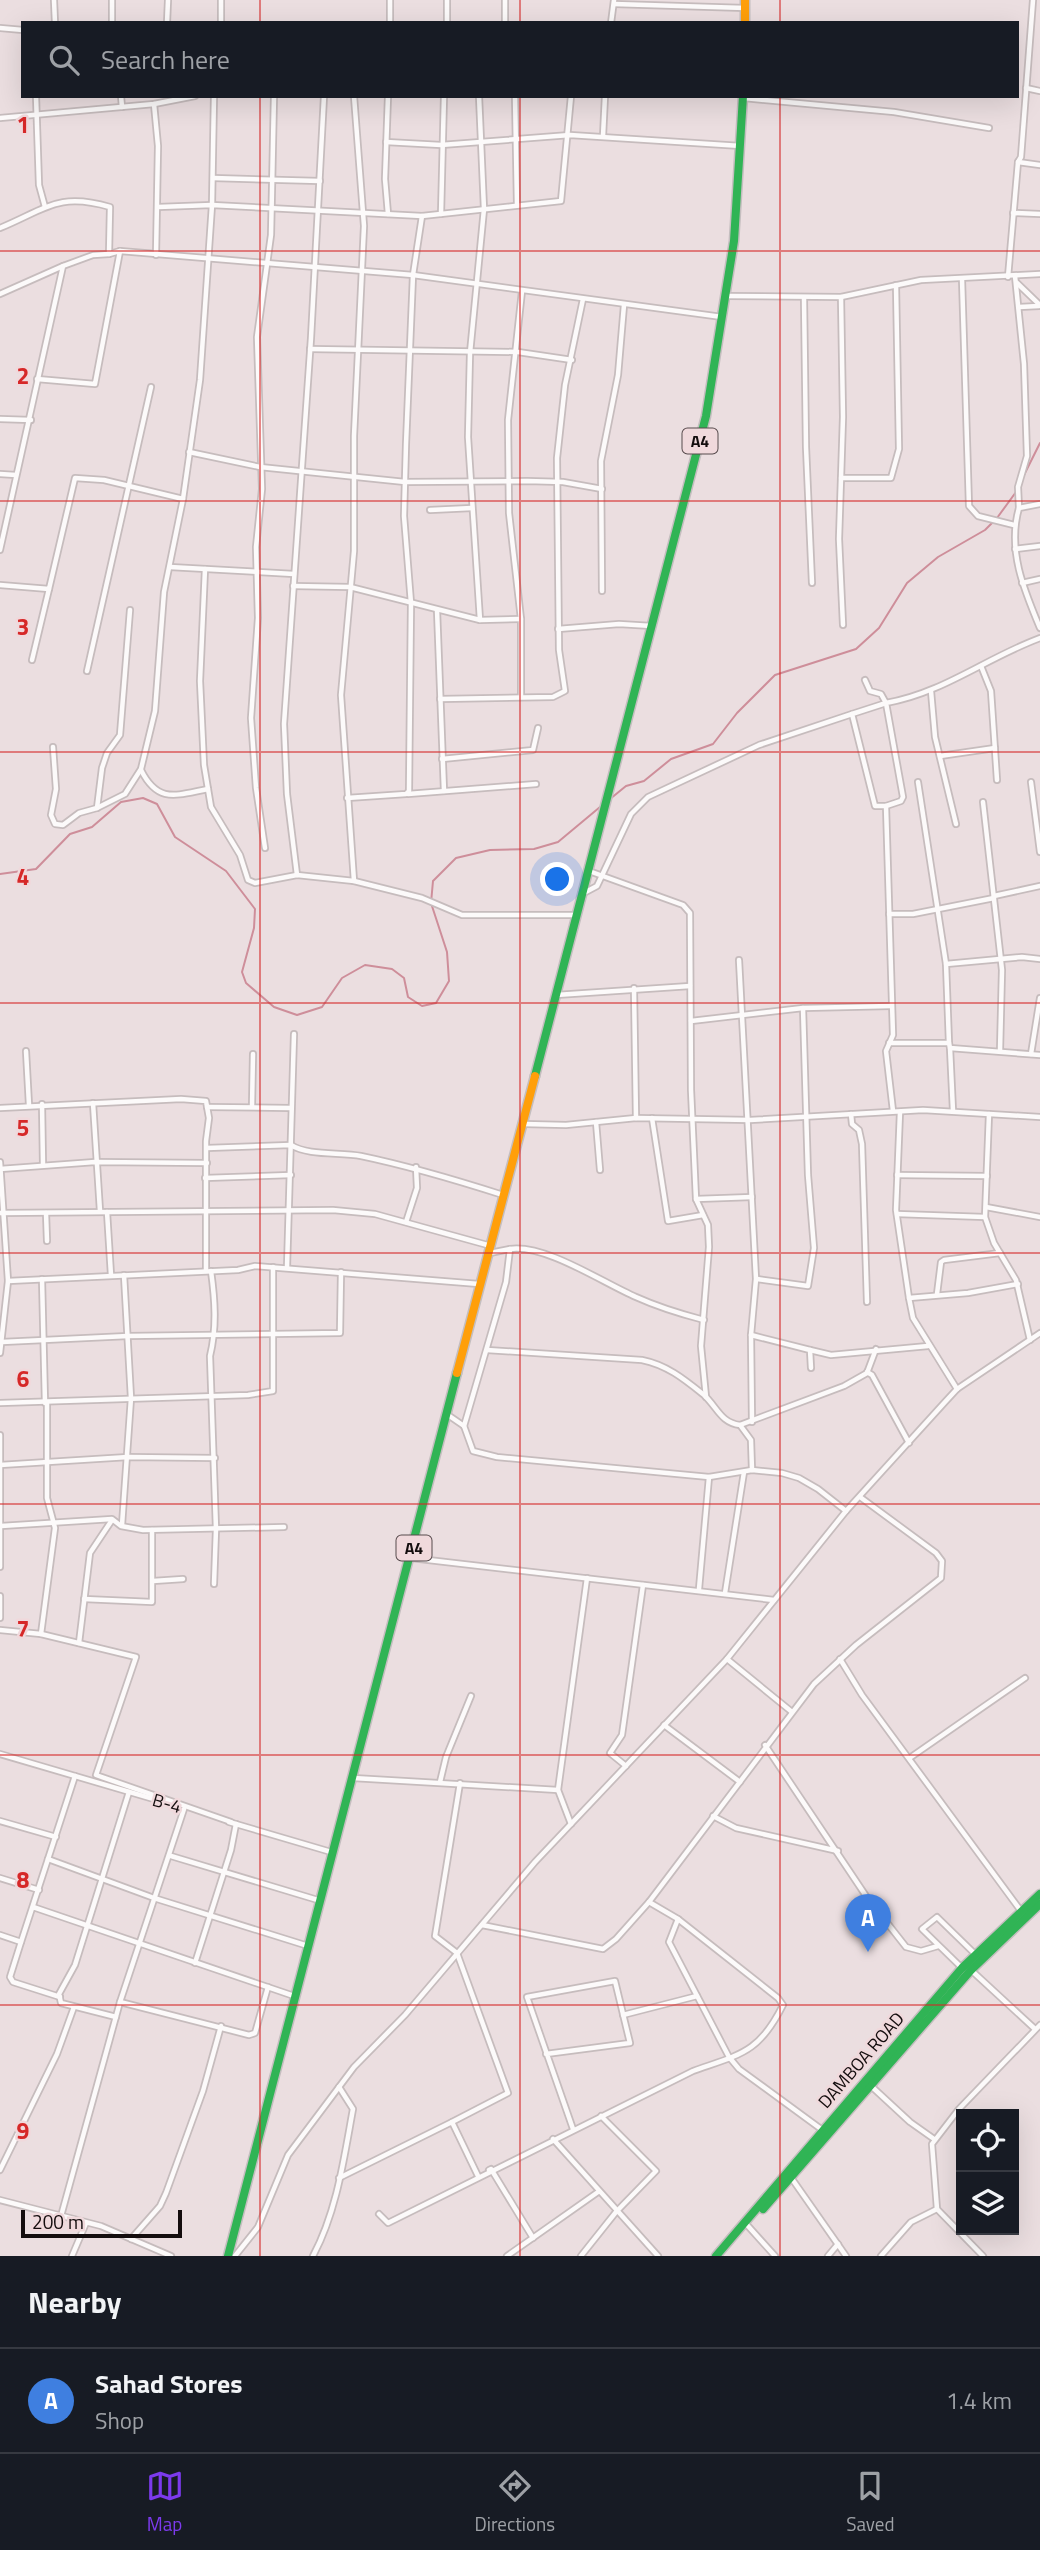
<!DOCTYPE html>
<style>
body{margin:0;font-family:"Titillium Web",sans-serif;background:#242831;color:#f1f3f6}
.controls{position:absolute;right:21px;bottom:21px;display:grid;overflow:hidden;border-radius:0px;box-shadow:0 7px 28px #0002}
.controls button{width:63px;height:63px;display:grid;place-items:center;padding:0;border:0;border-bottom:2px solid #363941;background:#171b24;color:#f1f3f6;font:35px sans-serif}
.scale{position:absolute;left:21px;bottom:18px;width:161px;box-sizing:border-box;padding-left:7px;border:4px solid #140d0e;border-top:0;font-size:19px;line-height:24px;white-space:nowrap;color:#140d0e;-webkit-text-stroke:5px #f0d9dc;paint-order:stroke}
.you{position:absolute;left:558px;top:880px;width:24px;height:24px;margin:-18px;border:5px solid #fff;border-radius:50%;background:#1a73e8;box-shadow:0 0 0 10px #1a73e833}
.badge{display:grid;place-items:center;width:46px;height:46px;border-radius:50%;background:#7c3aed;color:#fff;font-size:23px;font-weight:700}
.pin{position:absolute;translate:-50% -58px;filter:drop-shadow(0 2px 4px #0008)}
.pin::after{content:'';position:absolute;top:37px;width:24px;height:21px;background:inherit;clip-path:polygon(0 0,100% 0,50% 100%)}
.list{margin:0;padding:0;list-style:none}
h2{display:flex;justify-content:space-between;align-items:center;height:91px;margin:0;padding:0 28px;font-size:30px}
h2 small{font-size:23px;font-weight:400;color:#9ea1a6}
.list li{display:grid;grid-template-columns:46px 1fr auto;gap:21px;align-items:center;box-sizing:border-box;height:105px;padding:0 28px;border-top:2px solid #363941}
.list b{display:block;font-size:26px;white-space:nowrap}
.list p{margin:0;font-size:23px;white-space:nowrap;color:#9ea1a6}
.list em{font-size:23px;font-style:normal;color:#9ea1a6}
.icon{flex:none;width:38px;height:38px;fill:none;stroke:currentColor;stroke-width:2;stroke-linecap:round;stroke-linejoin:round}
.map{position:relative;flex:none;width:1040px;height:2256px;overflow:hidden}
.search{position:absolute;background:#171b24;box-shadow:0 7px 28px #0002;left:21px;right:21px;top:21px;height:77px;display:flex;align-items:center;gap:18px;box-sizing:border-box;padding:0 24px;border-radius:0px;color:#9ea1a6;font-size:26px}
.sheet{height:196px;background:#171b24}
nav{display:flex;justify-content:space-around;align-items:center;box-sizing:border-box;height:98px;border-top:2px solid #363941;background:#171b24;font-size:19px;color:#9ea1a6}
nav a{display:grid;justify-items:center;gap:4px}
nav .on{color:#7c3aed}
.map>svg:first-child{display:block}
</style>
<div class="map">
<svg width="1040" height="2256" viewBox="0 0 1040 2256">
<rect width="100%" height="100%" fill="#ebdee0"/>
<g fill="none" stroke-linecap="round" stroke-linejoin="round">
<g stroke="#ce8e9a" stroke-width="2">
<polyline points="1023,477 1040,443"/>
<polyline points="997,518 1016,492"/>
<polyline points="610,799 626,786 644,781 671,759 713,744 737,713 775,675 856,649 879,628 907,583 938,557 985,530 993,522"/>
<polyline points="0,874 36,869 70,834 92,827 121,802 143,798 157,804 175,837 226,871 255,909 254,928 242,972 246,983 274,1007 297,1015 322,1007 342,978 365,965 392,969 404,978 408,997 422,1006 436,1003 449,981 447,952 431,903 433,881 456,858 490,850 534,849 558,842 600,807"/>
</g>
<g stroke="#c6bcbd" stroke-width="8">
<g id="street">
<polyline points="54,0 55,23"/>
<polyline points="112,0 112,23"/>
<polyline points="390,0 390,23"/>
<polyline points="505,0 505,23"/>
<polyline points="614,4 745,8"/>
<polyline points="167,23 168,0"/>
<polyline points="221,23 221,0"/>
<polyline points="447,23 447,0"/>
<polyline points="611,23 614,0"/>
<polyline points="0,28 23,30"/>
<polyline points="1026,88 1040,91"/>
<polyline points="36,96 39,185 45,207"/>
<polyline points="121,96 122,107"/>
<polyline points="388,96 385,179 388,214"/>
<polyline points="479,96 484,209 470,353 468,437 480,620"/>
<polyline points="515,96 517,205"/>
<polyline points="744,98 894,112 989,128"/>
<polyline points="154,104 158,146 156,255"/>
<polyline points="0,118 154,104 195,96"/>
<polyline points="603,136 605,96"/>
<polyline points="386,142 441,145 570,135 741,146"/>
<polyline points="1018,162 1040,165"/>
<polyline points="213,178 320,181"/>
<polyline points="158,207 212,205 422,216 561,201 571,96"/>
<polyline points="1013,213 1040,214"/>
<polyline points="441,214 444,96"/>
<path d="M0,228C46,209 58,192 110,207L109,254L120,251L413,275L722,317"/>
<polyline points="1015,276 1024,364 1027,456 1018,487 1019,508"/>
<polyline points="1008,277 1018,162 1021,157 1033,0"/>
<polyline points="962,279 969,506 978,516 1014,525"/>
<polyline points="1017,283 1040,305"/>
<polyline points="0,294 63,266"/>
<polyline points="727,296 841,297 921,280 1040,274"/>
<polyline points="841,297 843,417 839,539 843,625"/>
<polyline points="804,298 806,447 812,583"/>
<polyline points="1019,307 1039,306"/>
<polyline points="310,349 518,352 572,360"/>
<polyline points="37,379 95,384 120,251"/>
<polyline points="0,419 31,420"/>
<polyline points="189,452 260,467 405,482 527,481 563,482 602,489"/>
<polyline points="0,474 16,475"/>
<polyline points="841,478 891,478 899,449 896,285"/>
<path d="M1040,504L1019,508C1007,550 1024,590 1040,628"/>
<polyline points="430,510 472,508"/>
<polyline points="1015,549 1040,546"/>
<polyline points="0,550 63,266 93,255 109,254"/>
<polyline points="170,567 294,574"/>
<polyline points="205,569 200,681 204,765 211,807 240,855 248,880 255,883 297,875 354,881 422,898 462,915 576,915"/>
<polyline points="1022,583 1040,579"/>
<polyline points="0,585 49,589 75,478 104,480 183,499"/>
<polyline points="293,586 350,587 480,620 521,619"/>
<polyline points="602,591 601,461 618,375 624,305"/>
<polyline points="437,610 444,791"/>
<polyline points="558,629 619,624 652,626"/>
<polyline points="32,660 49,589"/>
<polyline points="981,666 991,691 997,780"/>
<polyline points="87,671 151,387"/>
<polyline points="865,680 870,691 881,694 886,703 852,714 875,806 886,806"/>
<polyline points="931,691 935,737 956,824"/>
<polyline points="521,696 521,619 509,513 508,420 522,291"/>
<polyline points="440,699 553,697 565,691 559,650 557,458 565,385 583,299"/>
<polyline points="53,747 56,789 51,815 55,824 63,825 79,813 97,808 125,794 141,769 155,711 164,592 183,499 200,380 212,205 214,96"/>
<polyline points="940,756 995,748"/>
<polyline points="442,759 533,750 538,728"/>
<path d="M141,770C158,804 176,795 208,789"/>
<polyline points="918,782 946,964 949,1043"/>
<polyline points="1031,782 1040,852"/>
<polyline points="408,794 536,784"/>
<polyline points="347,798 406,794 409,791 411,603 404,516 406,444 413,275 422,216"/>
<polyline points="983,802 1002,970 1000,1051"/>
<polyline points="97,808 102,768 107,753 120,735 130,610"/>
<polyline points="265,848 256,788 251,718 258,618 256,547 262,489 257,337 271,235 274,96"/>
<polyline points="589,871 683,905 690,913 691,1090 696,1199 708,1225 709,1247 701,1346 706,1397"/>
<polyline points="297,875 287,794 284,724 311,338 324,96"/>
<polyline points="354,881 341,695 354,551 354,436 364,226 354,96"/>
<polyline points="582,894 597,886 631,814 648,797 759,745 852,714"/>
<polyline points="994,896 1040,886"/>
<polyline points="889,914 913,914 994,898"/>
<polyline points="739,960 756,1279 751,1335 752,1422"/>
<polyline points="946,964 1022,957 1040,959"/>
<polyline points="634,988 636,1118"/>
<polyline points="556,995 690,986"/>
<polyline points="691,1021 803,1008 891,1006"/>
<polyline points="889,1043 949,1043 950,1048 1040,1055"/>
<polyline points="950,1048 953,1111"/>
<polyline points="26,1051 29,1105"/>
<polyline points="1031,1054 1040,998"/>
<polyline points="93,1103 100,1211"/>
<polyline points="42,1104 43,1165"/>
<polyline points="252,1106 253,1054"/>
<polyline points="207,1107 290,1108"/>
<polyline points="0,1108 181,1099 206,1101 209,1118 206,1141 206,1271"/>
<path d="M893,1111L886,1051L893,1035L886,806L901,801L903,797L886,703C943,693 986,658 1040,638"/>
<polyline points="900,1112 896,1210 909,1298 913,1318 957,1389"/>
<polyline points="851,1114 852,1124 859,1130 862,1144 867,1302"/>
<polyline points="989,1114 985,1217 994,1243 1016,1280 1030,1340"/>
<polyline points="652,1118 668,1221 703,1215"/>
<polyline points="596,1122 600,1170"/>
<polyline points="524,1124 566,1125 636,1118 750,1120 923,1110 1040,1117"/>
<path d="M207,1148L291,1145C308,1156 340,1152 361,1156C409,1166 456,1180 503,1195"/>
<polyline points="0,1162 8,1281 0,1353"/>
<polyline points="0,1169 95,1162 207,1163"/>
<polyline points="897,1175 987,1176"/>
<polyline points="205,1178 291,1175"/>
<polyline points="696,1199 752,1197"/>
<polyline points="986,1207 1040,1217"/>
<polyline points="107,1212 111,1275"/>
<polyline points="0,1213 333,1210 375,1214 491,1246"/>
<polyline points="46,1213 47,1241"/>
<polyline points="897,1214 985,1217"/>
<polyline points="406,1222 417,1188 416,1167"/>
<path d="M510,1249C546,1244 603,1283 636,1297C658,1307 681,1314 704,1320"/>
<polyline points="287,1267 294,1034"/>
<path d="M211,1271C215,1300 217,1327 210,1356L216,1529L214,1584"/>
<polyline points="42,1279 45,1403"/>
<polyline points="757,1279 808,1286 814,1248 808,1175 803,1008"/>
<polyline points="8,1281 238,1270 255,1266 479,1284"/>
<polyline points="937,1294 941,1262 944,1260 1000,1253"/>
<polyline points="909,1298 968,1293 1018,1284"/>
<polyline points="751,1335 810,1350 811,1368"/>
<polyline points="2,1342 128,1336 340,1333 341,1272"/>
<path d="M487,1350L642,1360C667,1365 684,1379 704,1395C717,1407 721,1423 740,1425L751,1440L752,1470"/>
<polyline points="810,1350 831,1355 928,1346"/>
<polyline points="867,1372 872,1375 909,1443"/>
<polyline points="0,1403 248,1395 273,1391 273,1267"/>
<polyline points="448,1415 464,1426 473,1451 497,1457 709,1477 752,1470 782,1473 799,1478 818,1489 846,1511"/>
<polyline points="740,1425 844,1386 867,1373 876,1349"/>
<polyline points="464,1426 506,1282 510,1249 490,1253"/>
<polyline points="0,1435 0,1567"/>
<polyline points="0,1465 128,1457 215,1458"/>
<polyline points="122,1525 131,1398 124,1275"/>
<polyline points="1,1526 112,1519 121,1526 143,1530 284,1527"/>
<polyline points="411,1558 774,1600"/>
<polyline points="153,1581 183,1579"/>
<polyline points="699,1589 709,1477"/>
<polyline points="725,1593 744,1472"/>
<polyline points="0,1596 0,1618"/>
<polyline points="84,1599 152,1602 152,1530"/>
<polyline points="0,1630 41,1634 136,1657 96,1775 231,1822"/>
<polyline points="41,1634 55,1528 47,1498 47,1403"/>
<polyline points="79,1643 90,1553 112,1520"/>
<polyline points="727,1659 792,1712"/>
<polyline points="840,1659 862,1695 1021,1911"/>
<polyline points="664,1725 740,1782"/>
<polyline points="765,1745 866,1896 906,1947 921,1951 938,1946"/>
<polyline points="0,1754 174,1805"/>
<polyline points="911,1757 1025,1678"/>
<polyline points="626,1766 610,1753 622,1735 643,1585"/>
<polyline points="353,1778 558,1790"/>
<polyline points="440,1782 446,1757 471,1696"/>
<polyline points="713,1816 736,1828 838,1851"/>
<polyline points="0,1821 56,1837"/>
<polyline points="229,1822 331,1852"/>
<polyline points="571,1824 558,1790 587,1578"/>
<polyline points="171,1856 321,1901"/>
<polyline points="48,1859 154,1898 308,1946"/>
<polyline points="0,1878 39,1890"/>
<polyline points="33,1907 294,1996"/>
<polyline points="678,1919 669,1942 729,2057 739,2069 821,2129"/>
<polyline points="482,1925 603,1949 616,1939 649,1902 814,1684 856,1645 941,1578 942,1561 936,1553 860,1497"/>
<polyline points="0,1935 21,1942 75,1776"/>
<polyline points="21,1942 10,1977 13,1982 60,1997"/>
<polyline points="195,1963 231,1850 236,1824"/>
<polyline points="962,1968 922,1929 937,1917 975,1954"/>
<polyline points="971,1970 1035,2029"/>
<polyline points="120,2002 249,2035 255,2033 268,1987"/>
<polyline points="623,2015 697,1996"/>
<polyline points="116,2017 61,2003 59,1994 75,1965 129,1792"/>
<polyline points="546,2054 630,2043 615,1981 527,1997 573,2129"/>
<polyline points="870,2085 910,2122 934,2139"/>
<polyline points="452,2122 508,2093 457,1953 435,1936 460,1783"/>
<polyline points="553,2139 658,2256"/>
<polyline points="0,2170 57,2054 74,2007"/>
<polyline points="489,2170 491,2169 533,2238"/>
<polyline points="790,2176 846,2256"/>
<polyline points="339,2178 452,2122 478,2176"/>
<polyline points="0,2200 101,2226 171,2256"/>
<path d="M379,2214L388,2223L693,2071C741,2054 759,2053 783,2005L778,1998L678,1919L649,1902"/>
<polyline points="61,2216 120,2002 184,1809"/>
<polyline points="748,2226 775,2256"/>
<polyline points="131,2239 160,2206 166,2193 203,2091 221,2026"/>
<polyline points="72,2256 86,2223"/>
<polyline points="235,2256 258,2227 288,2155 354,2067 405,2015 535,1862 727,1659 846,1511 945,1402 957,1389 1040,1333"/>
<path d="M313,2256C337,2211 344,2158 353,2109L339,2087"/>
<polyline points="507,2256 598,2192"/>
<polyline points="581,2256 616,2212 656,2171 601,2116"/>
<polyline points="828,2256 838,2244"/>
<polyline points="881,2256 911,2222 937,2209"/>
<polyline points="983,2256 937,2209 932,2144 959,2109 1040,2025"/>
</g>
</g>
<g stroke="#c4bebf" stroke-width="11">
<g id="fast">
<polyline points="535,1076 706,416 734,241 743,96"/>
<polyline points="763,2209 971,1970 1040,1904"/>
<polyline points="228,2256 457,1373"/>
<polyline points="716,2256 962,1968 1040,1894"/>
</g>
</g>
<g stroke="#c4bebf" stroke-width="11">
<g id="slow">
<polyline points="745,0 745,23"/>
<polyline points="457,1373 535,1076"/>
</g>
</g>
<use href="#street" stroke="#fcfafa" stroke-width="4.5"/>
<use href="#fast" stroke="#30b455" stroke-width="8"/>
<use href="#slow" stroke="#ff9f0a" stroke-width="8"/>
</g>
<path fill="none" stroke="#d62828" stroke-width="2" stroke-opacity="0.55" d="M260,0V23M520,0V23M780,0V23M260,96V2256M520,96V2256M780,96V2256M0,251H1040M0,501H1040M0,752H1040M0,1003H1040M0,1253H1040M0,1504H1040M0,1755H1040M0,2005H1040"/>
<g text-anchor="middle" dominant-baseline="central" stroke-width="5" stroke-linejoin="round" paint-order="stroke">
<g fill="#f0d9dc" stroke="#564a4c" stroke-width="2">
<rect x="682.5" y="428.5" width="35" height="25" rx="5"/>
<rect x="396.5" y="1535.5" width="35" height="25" rx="5"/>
</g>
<g font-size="16" font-weight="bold" fill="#140d0e">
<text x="700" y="441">A4</text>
<text x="414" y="1548">A4</text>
</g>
<g font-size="18" fill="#140d0e" stroke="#f0d9dc">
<text transform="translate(167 1803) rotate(16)">B-4</text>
<text transform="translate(861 2060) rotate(-49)">DAMBOA ROAD</text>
</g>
</g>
<g font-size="23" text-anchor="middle" font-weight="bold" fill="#d62828" stroke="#f0d9dc" stroke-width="5" stroke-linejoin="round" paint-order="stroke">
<text x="23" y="133">1</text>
<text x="23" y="384">2</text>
<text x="23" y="635">3</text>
<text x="23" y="885">4</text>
<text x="23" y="1136">5</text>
<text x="23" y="1387">6</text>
<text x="23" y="1637">7</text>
<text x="23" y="1888">8</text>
<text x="23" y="2139">9</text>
</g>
</svg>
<div class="controls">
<button><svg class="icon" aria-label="locate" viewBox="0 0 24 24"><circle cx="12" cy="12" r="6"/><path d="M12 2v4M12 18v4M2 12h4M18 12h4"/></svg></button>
<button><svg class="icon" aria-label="layers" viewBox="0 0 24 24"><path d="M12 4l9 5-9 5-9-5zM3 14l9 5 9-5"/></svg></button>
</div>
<div class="scale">200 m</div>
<div class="you"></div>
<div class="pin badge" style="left:868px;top:1952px;background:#3f7fe0">A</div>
<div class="search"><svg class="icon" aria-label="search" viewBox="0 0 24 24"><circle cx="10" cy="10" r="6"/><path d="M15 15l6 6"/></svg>Search here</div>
</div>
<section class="sheet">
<h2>Nearby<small></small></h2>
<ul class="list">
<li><span class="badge" style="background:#3f7fe0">A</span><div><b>Sahad Stores</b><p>Shop</p></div><em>1.4 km</em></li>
</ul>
</section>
<nav>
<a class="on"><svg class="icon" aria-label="map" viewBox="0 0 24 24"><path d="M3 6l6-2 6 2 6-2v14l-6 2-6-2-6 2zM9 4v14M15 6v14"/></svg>Map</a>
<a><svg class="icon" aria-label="directions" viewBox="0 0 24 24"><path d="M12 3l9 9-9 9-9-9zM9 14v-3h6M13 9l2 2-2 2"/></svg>Directions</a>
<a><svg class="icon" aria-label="saved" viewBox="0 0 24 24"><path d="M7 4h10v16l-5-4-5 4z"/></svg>Saved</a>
</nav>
